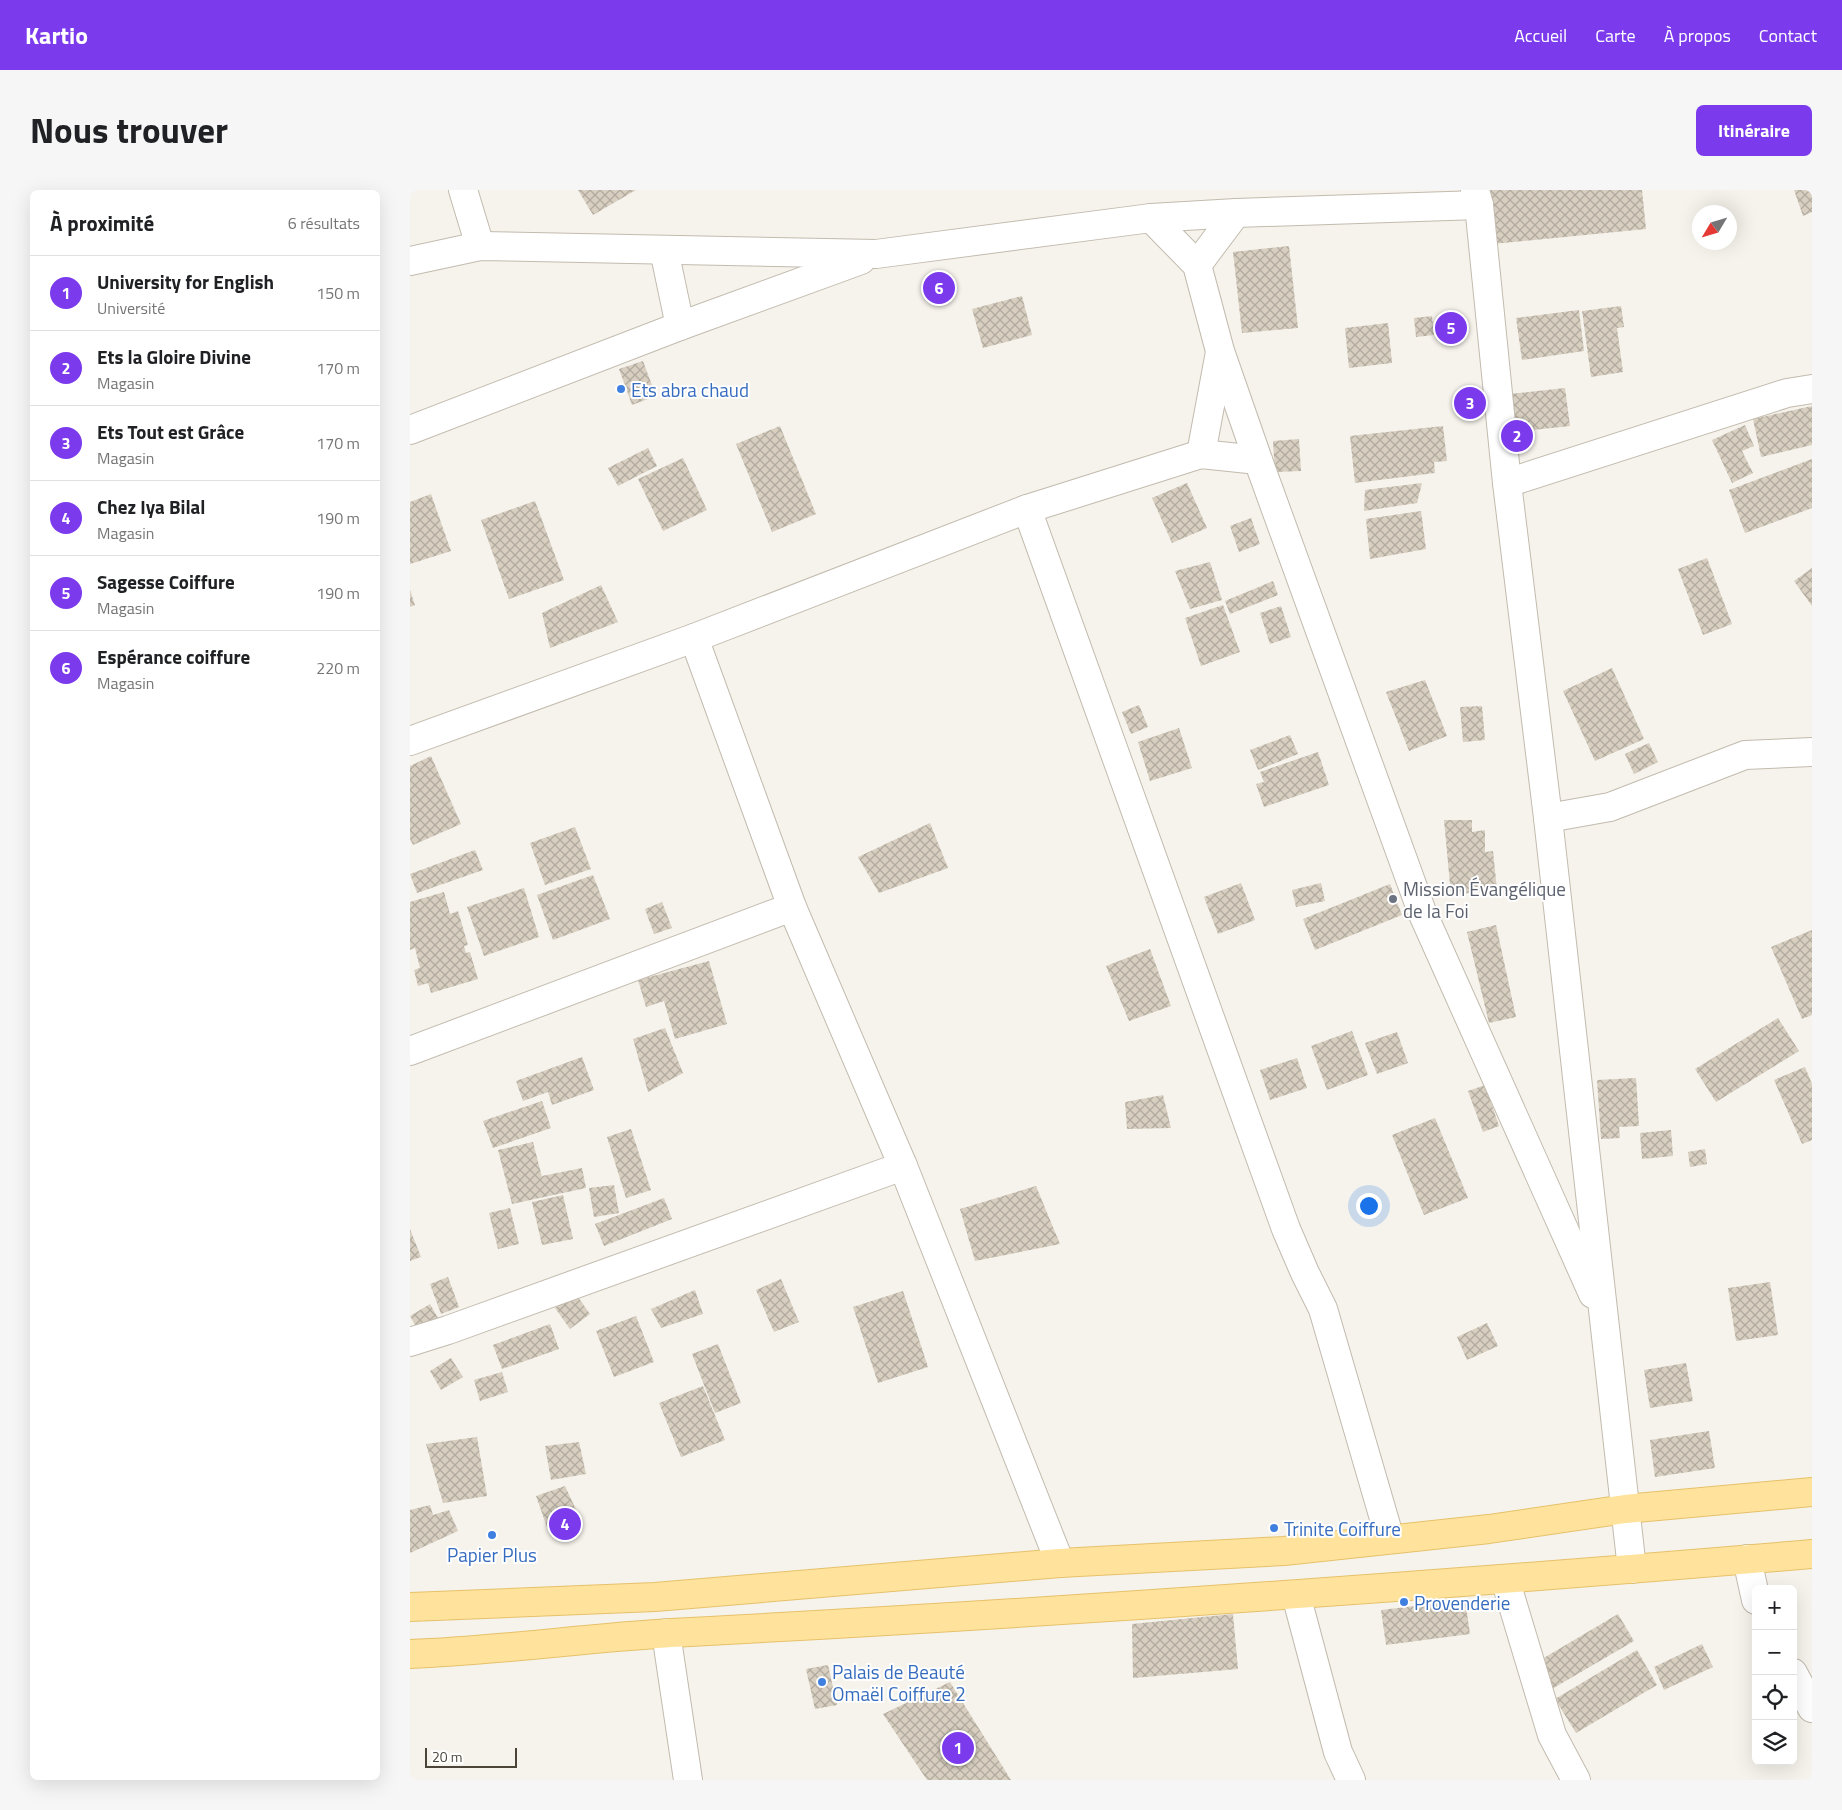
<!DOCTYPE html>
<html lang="fr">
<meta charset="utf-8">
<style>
body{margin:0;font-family:"Titillium Web",sans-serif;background:#f6f6f6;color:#202124}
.controls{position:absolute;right:15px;bottom:15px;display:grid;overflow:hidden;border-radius:8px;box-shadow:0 5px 20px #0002}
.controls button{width:45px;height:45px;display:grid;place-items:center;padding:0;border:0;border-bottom:1px solid #e0e0e0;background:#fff;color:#202124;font:25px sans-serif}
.compass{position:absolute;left:1282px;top:15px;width:45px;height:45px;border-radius:50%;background:#fff;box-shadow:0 5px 20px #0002;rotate:232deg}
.scale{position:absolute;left:15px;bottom:12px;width:92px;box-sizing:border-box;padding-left:5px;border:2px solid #4b4439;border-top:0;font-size:14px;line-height:18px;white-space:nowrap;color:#4b4439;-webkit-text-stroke:4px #fff;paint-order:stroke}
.you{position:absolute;left:958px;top:1015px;width:18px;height:18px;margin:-12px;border:4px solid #fff;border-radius:50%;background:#1a73e8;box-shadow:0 0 0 8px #1a73e833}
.badge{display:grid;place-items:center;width:32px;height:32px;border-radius:50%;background:#7c3aed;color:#fff;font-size:16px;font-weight:700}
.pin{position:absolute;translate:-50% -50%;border:2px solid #fff;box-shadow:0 1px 5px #0006}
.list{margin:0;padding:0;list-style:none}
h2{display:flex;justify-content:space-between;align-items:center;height:65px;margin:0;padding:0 20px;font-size:21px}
h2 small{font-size:16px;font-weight:400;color:#757577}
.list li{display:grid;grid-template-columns:32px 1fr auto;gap:15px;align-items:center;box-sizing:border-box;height:75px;padding:0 20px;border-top:1px solid #e0e0e0}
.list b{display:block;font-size:19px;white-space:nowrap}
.list p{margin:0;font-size:16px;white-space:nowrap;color:#757577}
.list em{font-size:16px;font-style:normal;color:#757577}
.icon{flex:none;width:28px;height:28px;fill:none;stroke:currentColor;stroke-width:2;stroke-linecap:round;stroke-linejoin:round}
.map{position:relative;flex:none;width:1402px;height:1590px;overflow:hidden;border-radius:8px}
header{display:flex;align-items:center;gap:30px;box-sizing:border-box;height:70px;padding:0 25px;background:#7c3aed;color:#fff}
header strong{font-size:24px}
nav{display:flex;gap:28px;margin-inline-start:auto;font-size:18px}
.intro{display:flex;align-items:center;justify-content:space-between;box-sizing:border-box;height:120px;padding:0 30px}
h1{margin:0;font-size:35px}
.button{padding:12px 22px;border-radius:8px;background:#7c3aed;color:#fff;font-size:18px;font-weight:700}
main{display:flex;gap:30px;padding:0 30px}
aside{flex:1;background:#fff;border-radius:8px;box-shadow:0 5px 20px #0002}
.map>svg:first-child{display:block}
</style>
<header>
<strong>Kartio</strong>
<nav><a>Accueil</a><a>Carte</a><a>À propos</a><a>Contact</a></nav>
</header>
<div class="intro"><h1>Nous trouver</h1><a class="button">Itinéraire</a></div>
<main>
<aside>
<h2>À proximité<small>6 résultats</small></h2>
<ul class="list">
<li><span class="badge">1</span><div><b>University for English</b><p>Université</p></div><em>150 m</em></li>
<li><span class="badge">2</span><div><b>Ets la Gloire Divine</b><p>Magasin</p></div><em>170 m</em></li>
<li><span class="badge">3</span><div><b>Ets Tout est Grâce</b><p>Magasin</p></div><em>170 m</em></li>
<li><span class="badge">4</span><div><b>Chez Iya Bilal</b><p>Magasin</p></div><em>190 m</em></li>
<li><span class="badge">5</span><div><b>Sagesse Coiffure</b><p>Magasin</p></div><em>190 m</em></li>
<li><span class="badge">6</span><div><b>Espérance coiffure</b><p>Magasin</p></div><em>220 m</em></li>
</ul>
</aside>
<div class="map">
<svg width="1402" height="1590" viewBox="0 0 1402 1590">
<defs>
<pattern id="building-cross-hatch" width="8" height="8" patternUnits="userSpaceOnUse" patternTransform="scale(1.25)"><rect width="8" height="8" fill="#d8cfc1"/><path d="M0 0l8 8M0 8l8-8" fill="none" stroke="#b1aa9e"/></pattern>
</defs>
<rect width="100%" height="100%" fill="#f6f3ec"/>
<g fill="url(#building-cross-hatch)">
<polygon points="168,0 226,0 183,25"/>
<polygon points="1077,0 1232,0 1236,39 1083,54"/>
<polygon points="1384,0 1402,0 1402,22 1393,26"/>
<polygon points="879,56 888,138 832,143 823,62"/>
<polygon points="612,106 622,145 573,158 562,119"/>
<polygon points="1211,116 1214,137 1207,138 1213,182 1181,187 1172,121"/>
<polygon points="1169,120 1174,161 1112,170 1106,128"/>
<polygon points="1022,126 1024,145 1006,147 1004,128"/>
<polygon points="978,133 982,173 939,178 935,138"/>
<polygon points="233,171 246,206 222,215 209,179"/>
<polygon points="1155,198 1160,236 1104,242 1100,204"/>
<polygon points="1402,216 1402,255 1351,267 1343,229"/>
<polygon points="1335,235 1344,256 1332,261 1343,283 1322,293 1302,250"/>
<polygon points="370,236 406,324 362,342 326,254"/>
<polygon points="1033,236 1037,271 1024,272 1025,283 945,293 940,246"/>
<polygon points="889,249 891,281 865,282 863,251"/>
<polygon points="238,258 247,276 208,296 198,278"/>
<polygon points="273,268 297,320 253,341 228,289"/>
<polygon points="1402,269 1402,318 1335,343 1319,300"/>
<polygon points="777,293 797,338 762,353 742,308"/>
<polygon points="1012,293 1007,313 954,321 955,300"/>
<polygon points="21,304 41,361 0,374 0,312"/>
<polygon points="125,311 154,390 99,409 71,330"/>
<polygon points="1011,321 1016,359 960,369 956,329"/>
<polygon points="841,328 850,354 829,362 820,336"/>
<polygon points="1297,368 1322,434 1293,445 1268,379"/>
<polygon points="800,372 812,410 780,419 765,381"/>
<polygon points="1402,378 1402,416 1384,391"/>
<polygon points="863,391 868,405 820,424 815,411"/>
<polygon points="191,395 208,432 140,458 132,423"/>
<polygon points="0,400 5,415 0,417"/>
<polygon points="813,415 830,462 791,476 775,428"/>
<polygon points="871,416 881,447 860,454 850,423"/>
<polygon points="1202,478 1234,549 1185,571 1153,501"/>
<polygon points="1015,490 1037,546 999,561 976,502"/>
<polygon points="729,515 738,537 721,544 712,522"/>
<polygon points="1072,516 1075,550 1053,552 1050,517"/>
<polygon points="769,538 782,578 740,591 728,552"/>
<polygon points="880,545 888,564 848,580 840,560"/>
<polygon points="1239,553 1248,572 1224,584 1215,564"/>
<polygon points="908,562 919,595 854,617 846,594 854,592 850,582"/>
<polygon points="21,566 51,634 3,655 0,649 0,576"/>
<polygon points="1034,630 1062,630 1062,642 1075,640 1075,662 1083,661 1087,700 1041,705"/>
<polygon points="520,633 538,678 469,703 448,667"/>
<polygon points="165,637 181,679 135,695 120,653"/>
<polygon points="65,660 73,680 7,703 0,684"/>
<polygon points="183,685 200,729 143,750 127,705"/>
<polygon points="831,693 845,730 808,744 794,707"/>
<polygon points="911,693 915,711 886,717 882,700"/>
<polygon points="980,694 992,725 905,760 893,729"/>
<polygon points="114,698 129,747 74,766 57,717"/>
<polygon points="34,702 40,724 48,721 58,755 54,756 56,763 60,762 68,789 21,803 18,793 8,796 4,780 10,778 5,758 0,760 0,712"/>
<polygon points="252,712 262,738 244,744 235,719"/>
<polygon points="1086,735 1106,827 1079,833 1057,742"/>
<polygon points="1402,740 1402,825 1392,829 1361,757"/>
<polygon points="740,759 761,816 719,831 696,776"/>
<polygon points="299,771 317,834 265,849 254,811 236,817 228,790"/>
<polygon points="1368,828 1389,861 1306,912 1285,879"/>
<polygon points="255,838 273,883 238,902 223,849"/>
<polygon points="942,841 958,885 917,900 901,856"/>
<polygon points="987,842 998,873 967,884 955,853"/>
<polygon points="172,867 184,900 142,915 138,902 113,911 106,891"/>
<polygon points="887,868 897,898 860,910 850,880"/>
<polygon points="1395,877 1402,894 1402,950 1392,954 1364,890"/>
<polygon points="1226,888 1229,936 1209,937 1210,948 1191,949 1187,890"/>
<polygon points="1075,895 1089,936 1073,942 1058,901"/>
<polygon points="753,905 761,938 717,939 715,912"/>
<polygon points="132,911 141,938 83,958 73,931"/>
<polygon points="1025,928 1058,1008 1014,1025 982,945"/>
<polygon points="221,939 241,1000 216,1008 197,947"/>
<polygon points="1261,940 1263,966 1232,969 1230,943"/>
<polygon points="123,952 133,991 132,986 172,978 176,998 102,1014 88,960"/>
<polygon points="1295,959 1297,974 1280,977 1278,962"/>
<polygon points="204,995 209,1023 184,1027 179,998"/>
<polygon points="626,996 650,1054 565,1071 550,1019"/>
<polygon points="153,1005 163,1049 132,1055 122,1012"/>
<polygon points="254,1008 262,1029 194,1056 185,1034"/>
<polygon points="100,1018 109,1054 88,1059 79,1023"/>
<polygon points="0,1039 11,1067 0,1071"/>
<polygon points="38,1087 49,1117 31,1124 20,1094"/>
<polygon points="371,1089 389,1132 364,1142 346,1100"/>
<polygon points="1360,1092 1368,1145 1326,1151 1318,1098"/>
<polygon points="285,1100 293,1124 251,1138 241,1119"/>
<polygon points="493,1101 518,1177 468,1193 443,1117"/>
<polygon points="165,1103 180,1124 160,1139 145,1118"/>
<polygon points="20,1114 28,1128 8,1140 0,1126"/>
<polygon points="226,1126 244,1172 204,1187 186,1141"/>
<polygon points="1077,1133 1088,1156 1057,1170 1047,1147"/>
<polygon points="140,1134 149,1159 92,1179 83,1155"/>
<polygon points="308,1154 331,1213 305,1223 282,1164"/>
<polygon points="41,1168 53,1187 31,1200 20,1181"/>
<polygon points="1276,1173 1283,1211 1240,1218 1234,1180"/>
<polygon points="92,1182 98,1202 70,1211 64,1190"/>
<polygon points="293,1196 315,1250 271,1267 249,1213"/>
<polygon points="1299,1241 1305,1278 1245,1287 1240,1250"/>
<polygon points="67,1247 77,1306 33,1313 16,1254"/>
<polygon points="169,1252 176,1284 141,1290 135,1256"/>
<polygon points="155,1296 169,1326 137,1337 126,1306"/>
<polygon points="20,1315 23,1325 39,1320 48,1341 0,1363 0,1320"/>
<polygon points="1055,1410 1060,1444 976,1455 971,1420"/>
<polygon points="823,1424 828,1479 723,1488 722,1434"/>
<polygon points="1208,1424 1224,1451 1142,1499 1127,1472"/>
<polygon points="1292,1454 1303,1477 1254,1500 1244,1477"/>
<polygon points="1227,1460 1247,1495 1166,1543 1145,1509"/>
<polygon points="418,1475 427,1515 405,1519 396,1479"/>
<polygon points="540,1492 601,1590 517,1590 473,1524"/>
</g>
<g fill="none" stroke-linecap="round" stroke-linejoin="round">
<g stroke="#c2bbae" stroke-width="30">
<g id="street">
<polyline points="53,0 70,56"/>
<polyline points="1065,0 1069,15 1097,293 1138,628 1222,1379"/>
<polyline points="741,28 787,75 810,161 848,270 1012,722 1183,1104"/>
<polyline points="254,60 270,136"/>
<polyline points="0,71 70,56 466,64 741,28 826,23 1069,15"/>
<polyline points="787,75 826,23"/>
<polyline points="0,240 270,136 451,70"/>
<polyline points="791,264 810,162"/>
<polyline points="1097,293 1377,203 1402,199"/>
<polyline points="617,319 876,1039 895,1083 913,1119 980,1349"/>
<polyline points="284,448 382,717 493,976 650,1373"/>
<polyline points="0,551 284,448 617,319 791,264 848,270"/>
<polyline points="1138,628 1200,617 1335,565 1402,562"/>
<polyline points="0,861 382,717"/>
<polyline points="0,1152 38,1140 493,976"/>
<polyline points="1337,1369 1346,1410"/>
<polyline points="1095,1389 1142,1545 1166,1590"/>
<polyline points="886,1405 928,1562 941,1590"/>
<polyline points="256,1443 278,1590"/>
<polyline points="1383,1483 1402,1518"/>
</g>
</g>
<g stroke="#e6c16a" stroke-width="30">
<g id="primary">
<polyline points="0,1417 245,1407 650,1373 874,1361 1079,1339 1215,1319 1402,1302"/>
<path d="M0,1464C87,1461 174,1448 261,1443C641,1423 1022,1396 1402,1364"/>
</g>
</g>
<use href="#street" stroke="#fff" stroke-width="28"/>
<use href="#primary" stroke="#ffe39c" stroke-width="28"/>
</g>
<g fill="#3f7fe0" stroke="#fff" stroke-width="2">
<circle cx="211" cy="199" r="5"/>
<circle cx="864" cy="1338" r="5"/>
<circle cx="82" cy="1345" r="5"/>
<circle cx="994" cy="1412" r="5"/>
<circle cx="412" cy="1492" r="5"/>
</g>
<circle fill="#6b7280" stroke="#fff" stroke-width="2" cx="983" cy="709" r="5"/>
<g text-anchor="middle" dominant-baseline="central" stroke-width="4" stroke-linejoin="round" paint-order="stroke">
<g font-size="19" fill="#366cbe" stroke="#fff" text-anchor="start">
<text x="221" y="199">Ets abra chaud</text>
<text x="874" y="1338">Trinite Coiffure</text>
<text x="82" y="1364" text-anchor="middle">Papier Plus</text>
<text x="1004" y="1412">Provenderie</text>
<text x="422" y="1481">Palais de Beauté<tspan x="422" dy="22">Omaël Coiffure 2</tspan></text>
</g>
<g font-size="19" fill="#5b616d" stroke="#fff" text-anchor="start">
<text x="993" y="698">Mission Évangélique<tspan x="993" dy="22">de la Foi</tspan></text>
</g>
</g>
</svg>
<div class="controls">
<button>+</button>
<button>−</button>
<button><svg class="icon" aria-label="locate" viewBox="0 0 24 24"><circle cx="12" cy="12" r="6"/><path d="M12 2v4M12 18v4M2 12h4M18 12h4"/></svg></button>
<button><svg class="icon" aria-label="layers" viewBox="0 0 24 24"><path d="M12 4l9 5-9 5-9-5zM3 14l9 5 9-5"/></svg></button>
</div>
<svg class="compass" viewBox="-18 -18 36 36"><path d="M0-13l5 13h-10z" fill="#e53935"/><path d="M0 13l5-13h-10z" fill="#757577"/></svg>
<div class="scale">20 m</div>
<div class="you"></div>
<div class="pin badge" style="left:548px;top:1558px">1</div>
<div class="pin badge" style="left:1107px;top:246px">2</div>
<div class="pin badge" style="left:1060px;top:213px">3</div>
<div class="pin badge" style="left:155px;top:1334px">4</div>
<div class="pin badge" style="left:1041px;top:138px">5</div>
<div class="pin badge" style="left:529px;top:98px">6</div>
</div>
</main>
